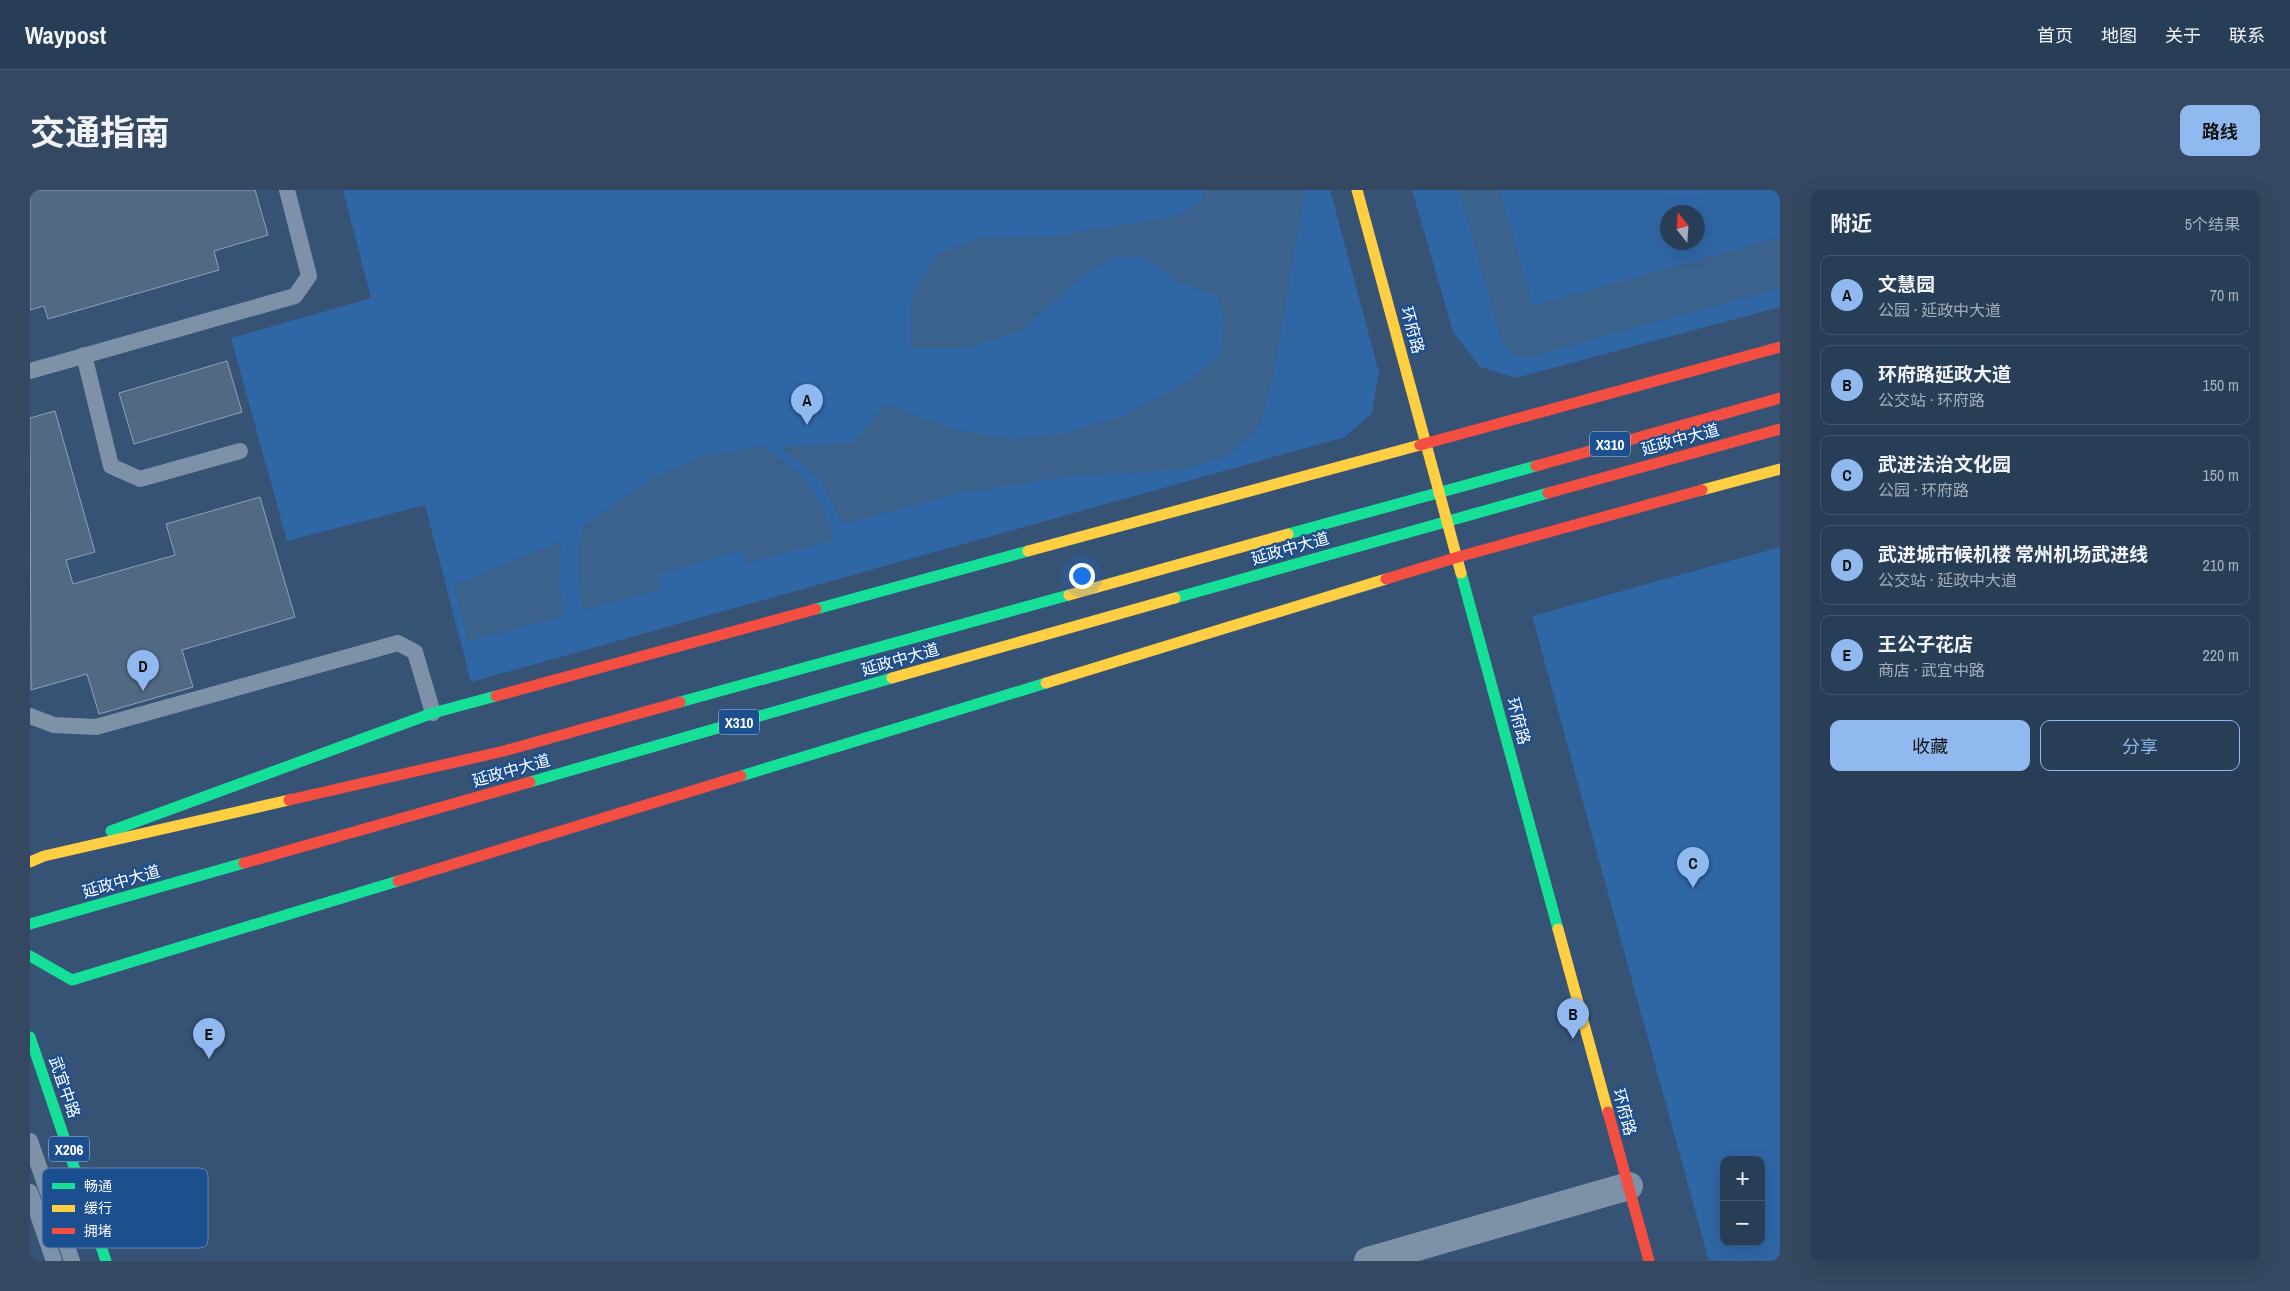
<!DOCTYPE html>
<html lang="zh">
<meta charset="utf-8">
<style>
body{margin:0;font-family:"Archivo Narrow","Noto Sans SC",sans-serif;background:#344961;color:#f1f3f6}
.controls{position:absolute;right:15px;bottom:15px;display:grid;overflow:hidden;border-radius:10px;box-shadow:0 5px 20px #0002}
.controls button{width:45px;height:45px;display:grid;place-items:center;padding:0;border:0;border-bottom:1px solid #44576d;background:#283e57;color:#f1f3f6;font:25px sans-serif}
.compass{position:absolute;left:1630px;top:15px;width:45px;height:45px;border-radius:50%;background:#283e57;box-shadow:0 5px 20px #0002;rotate:343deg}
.you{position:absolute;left:1051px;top:385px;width:18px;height:18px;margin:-12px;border:4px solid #fff;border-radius:50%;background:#1a73e8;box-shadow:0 0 0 8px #1a73e833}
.badge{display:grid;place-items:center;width:32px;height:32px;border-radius:50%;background:#90b9f0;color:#111;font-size:16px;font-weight:700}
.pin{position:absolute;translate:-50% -41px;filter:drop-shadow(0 1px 2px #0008)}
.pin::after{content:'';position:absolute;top:26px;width:18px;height:15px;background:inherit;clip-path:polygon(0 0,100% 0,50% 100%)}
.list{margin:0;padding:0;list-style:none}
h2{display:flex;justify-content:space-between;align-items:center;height:65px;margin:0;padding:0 20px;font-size:21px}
h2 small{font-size:16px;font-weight:400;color:#a5aeba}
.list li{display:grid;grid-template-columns:32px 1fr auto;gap:15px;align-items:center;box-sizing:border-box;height:80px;margin:0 10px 10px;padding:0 10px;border:1px solid #44576d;border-radius:10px}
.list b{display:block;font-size:19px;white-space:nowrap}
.list p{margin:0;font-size:16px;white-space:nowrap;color:#a5aeba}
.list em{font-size:16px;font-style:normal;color:#a5aeba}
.actions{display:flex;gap:10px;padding:15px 20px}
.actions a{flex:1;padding:11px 0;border:1px solid #90b9f0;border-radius:10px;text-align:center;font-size:18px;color:#90b9f0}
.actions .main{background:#90b9f0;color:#111}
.map{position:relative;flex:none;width:1750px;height:1071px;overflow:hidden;border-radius:10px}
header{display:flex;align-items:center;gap:30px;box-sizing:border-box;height:70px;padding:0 25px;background:#283e57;border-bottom:1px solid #44576d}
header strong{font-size:24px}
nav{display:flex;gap:28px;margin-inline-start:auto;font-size:18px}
.intro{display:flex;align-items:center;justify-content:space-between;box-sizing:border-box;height:120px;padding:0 30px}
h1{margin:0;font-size:35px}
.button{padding:12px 22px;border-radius:10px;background:#90b9f0;color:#111;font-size:18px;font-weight:700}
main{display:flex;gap:30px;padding:0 30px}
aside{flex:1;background:#283e57;border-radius:10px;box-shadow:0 5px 20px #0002}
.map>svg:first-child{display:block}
</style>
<header>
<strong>Waypost</strong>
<nav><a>首页</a><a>地图</a><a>关于</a><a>联系</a></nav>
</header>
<div class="intro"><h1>交通指南</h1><a class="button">路线</a></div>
<main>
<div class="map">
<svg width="1750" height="1071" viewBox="0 0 1750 1071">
<rect width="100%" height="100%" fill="#365274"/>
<g fill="#2f66a5" fill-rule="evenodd">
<polygon points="313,0 1300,0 1349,182 1342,223 1315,247 441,492 395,315 257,351 201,148 341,108"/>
<path d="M1382,0H1750V117L1486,188L1450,177L1423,142ZM1638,22H1668V52H1638Z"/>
<path d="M1750,357V1071H1679L1502,426ZM1694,970H1731V1052H1694Z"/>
</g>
<g fill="#3b618d">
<polygon points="1175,0 1275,0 1244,184 1230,235 1200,264 1155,279 1033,287 925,304 813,334 789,288 749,257 823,253 856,214 923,239 979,249 1036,243 1094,226 1162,189 1190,164 1194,131 1188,106 1148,93 1114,67 1082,67 1049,88 993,140 935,158 880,158 882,104 908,64 951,48 1025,46 1143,27 1169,14"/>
<polygon points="1429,0 1470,0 1503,116 1750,47 1750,98 1498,167 1484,165 1472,153"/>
<path d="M734,256L771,285L793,318L804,350L717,373L713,360L629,384L631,399L553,420C548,391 546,364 553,336L621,289L669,267Z"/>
<polygon points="531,351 529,393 535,426 438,451 424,395"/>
</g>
<g fill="#526984" stroke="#92a2b6">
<polygon points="0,0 225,0 238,45 184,61 189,80 18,129 14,116 0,120"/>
<polygon points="197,171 212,222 104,254 89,203"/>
<polygon points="25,221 65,362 36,370 43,394 145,365 136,334 230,307 265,427 152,460 163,497 69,524 57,484 1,500 0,228"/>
</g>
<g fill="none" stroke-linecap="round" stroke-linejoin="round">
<g stroke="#7d92a8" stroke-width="16">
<polyline points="54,165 81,276 110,289 210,261"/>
<polyline points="0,181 265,106 279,86 257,0"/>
<polyline points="0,526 24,535 66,537 368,453 385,462 403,523"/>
<polyline points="0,951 42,1071"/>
<polyline points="0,1002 24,1071"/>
</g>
<polyline stroke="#7d92a8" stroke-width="28" points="1338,1071 1599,996"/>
<g stroke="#16e098" stroke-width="11">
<polyline points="1258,344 1506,276"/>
<polyline points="1431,383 1528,739"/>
<polyline points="1145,408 1518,303"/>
<polyline points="786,419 998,361"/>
<polyline points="650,512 1039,405"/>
<polyline points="711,586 1016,493"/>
<polyline points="500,592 862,488"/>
<polyline points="81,641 403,523 466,506"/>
<polyline points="0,734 214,673"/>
<polyline points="0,766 42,790 368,691"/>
<polyline points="0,847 76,1071"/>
</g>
<g stroke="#ffcf43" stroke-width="11">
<polyline points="1327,0 1431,383"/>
<polyline points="1672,300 1750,279"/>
<polyline points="998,361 1390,255"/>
<polyline points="1039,405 1258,344"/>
<polyline points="862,488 1145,408"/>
<polyline points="1016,493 1356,389"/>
<polyline points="0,672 14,666 259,610"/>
<polyline points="1528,739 1578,922"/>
</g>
<g stroke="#f24e42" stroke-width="11">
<polyline points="1390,255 1750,157"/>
<polyline points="1506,276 1750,208"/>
<polyline points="1518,303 1750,239"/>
<polyline points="1356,389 1428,367 1672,300"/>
<polyline points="466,506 786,419"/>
<polyline points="259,610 474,561 650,512"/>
<polyline points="214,673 500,592"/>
<polyline points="368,691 711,586"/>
<polyline points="1578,922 1619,1071"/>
</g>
</g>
<g text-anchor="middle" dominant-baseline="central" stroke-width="4.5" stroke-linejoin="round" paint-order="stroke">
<g fill="#1b4f8f" stroke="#bbcadd" stroke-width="1">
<rect x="1560" y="241.5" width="40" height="25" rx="4"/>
<rect x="689" y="519.5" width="40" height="25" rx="4"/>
<rect x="19" y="946.5" width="40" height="25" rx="4"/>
</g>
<g font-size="15" font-weight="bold" fill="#fff">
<text x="1580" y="254">X310</text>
<text x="709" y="532">X310</text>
<text x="39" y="959">X206</text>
</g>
<g font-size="16" fill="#fff" stroke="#1b4f8f">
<text transform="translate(1383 140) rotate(75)">环府路</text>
<text transform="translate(1650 249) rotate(-15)">延政中大道</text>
<text transform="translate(1260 358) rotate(-16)">延政中大道</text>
<text transform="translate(870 469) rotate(-16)">延政中大道</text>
<text transform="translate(1489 531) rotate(75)">环府路</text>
<text transform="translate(481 580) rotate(-16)">延政中大道</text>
<text transform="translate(91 691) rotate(-16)">延政中大道</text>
<text transform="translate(35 897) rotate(71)">武宜中路</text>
<text transform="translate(1595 922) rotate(75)">环府路</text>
</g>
</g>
<rect x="12" y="978" width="166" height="80" rx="8" fill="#1b4f8f" stroke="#5f84b1" stroke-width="1"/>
<rect x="22" y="993" width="23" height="6" fill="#16e098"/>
<rect x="22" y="1015" width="23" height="7" fill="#ffcf43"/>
<rect x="22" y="1038" width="23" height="6" fill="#f24e42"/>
<g font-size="14" fill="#fff">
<text x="54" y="1001">畅通</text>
<text x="54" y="1023">缓行</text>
<text x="54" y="1046">拥堵</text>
</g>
</svg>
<div class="controls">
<button>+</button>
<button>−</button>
</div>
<svg class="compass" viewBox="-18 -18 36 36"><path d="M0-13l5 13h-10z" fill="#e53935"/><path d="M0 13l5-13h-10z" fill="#a5aeba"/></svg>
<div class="you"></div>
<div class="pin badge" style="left:777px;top:235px">A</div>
<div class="pin badge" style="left:1543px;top:849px">B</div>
<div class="pin badge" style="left:1663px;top:698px">C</div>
<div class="pin badge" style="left:113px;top:501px">D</div>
<div class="pin badge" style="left:179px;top:869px">E</div>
</div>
<aside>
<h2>附近<small>5个结果</small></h2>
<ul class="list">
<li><span class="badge">A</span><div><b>文慧园</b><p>公园 · 延政中大道</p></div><em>70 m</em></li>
<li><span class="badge">B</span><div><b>环府路延政大道</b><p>公交站 · 环府路</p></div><em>150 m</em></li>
<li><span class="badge">C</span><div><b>武进法治文化园</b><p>公园 · 环府路</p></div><em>150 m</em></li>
<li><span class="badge">D</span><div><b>武进城市候机楼 常州机场武进线</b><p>公交站 · 延政中大道</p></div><em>210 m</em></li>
<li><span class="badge">E</span><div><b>王公子花店</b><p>商店 · 武宜中路</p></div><em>220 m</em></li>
</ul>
<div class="actions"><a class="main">收藏</a><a>分享</a></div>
</aside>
</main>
